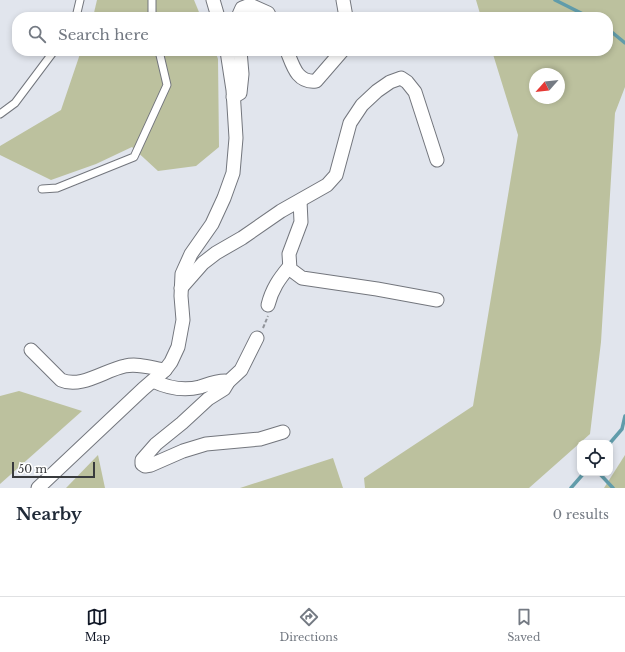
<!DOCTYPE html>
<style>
body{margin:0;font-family:"Libre Baskerville",serif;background:#f6f6f7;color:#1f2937}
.controls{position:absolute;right:12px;bottom:12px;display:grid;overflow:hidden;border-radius:8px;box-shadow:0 2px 6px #0003}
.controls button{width:36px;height:36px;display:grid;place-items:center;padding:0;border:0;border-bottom:1px solid #e0e1e3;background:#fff;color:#1f2937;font:20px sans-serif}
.compass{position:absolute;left:529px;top:68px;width:36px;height:36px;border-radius:50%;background:#fff;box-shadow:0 2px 6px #0003;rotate:243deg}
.scale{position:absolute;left:12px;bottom:10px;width:83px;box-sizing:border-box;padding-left:4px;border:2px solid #383a3d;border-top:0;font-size:11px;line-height:14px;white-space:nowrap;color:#383a3d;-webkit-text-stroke:3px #fff;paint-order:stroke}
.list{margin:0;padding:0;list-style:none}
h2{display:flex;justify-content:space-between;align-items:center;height:52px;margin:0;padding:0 16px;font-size:17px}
h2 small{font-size:13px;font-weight:400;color:#747a83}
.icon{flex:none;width:22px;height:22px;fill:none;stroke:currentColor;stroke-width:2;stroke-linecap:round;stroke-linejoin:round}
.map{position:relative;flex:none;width:625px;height:488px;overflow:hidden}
.search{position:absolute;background:#fff;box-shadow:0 2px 6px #0003;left:12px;right:12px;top:12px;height:44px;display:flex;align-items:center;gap:10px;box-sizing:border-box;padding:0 14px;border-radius:16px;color:#747a83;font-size:15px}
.sheet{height:108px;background:#fff}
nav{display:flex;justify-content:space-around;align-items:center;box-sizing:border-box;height:56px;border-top:1px solid #e0e1e3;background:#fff;font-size:11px;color:#747a83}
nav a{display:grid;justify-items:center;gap:2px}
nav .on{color:#111827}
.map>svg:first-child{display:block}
</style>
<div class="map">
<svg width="625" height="488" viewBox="0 0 625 488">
<rect width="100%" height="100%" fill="#e1e5ed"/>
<g fill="#bcc19e" fill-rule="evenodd">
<polygon points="97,0 194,0 201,17 93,17"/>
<path d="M476,0H625V87L615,113L601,342L590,434L529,488H365L364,478L473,406L518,135L492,51H608V17H481ZM535,74H559V98H535Z"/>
<polygon points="81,51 215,51 218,59 219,147 196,166 158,171 132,147 96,164 51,180 0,155 0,146 61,110"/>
<polygon points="19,391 82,411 0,484 0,396"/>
<polygon points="98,455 105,488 66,488"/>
<polygon points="625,455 625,488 604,488"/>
<polygon points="333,458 343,488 240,488"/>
</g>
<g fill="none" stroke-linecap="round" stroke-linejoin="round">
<g stroke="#619caa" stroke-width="3.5">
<polyline points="555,0 589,17"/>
<polyline points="608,29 625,43"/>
<polyline points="610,443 622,429 625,416"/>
<polyline points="599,473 613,488"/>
<polyline points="571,488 584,473"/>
</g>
<g stroke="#73767d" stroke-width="9">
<g id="lane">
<polyline points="152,0 152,17"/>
<polyline points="76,17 80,0"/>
<polyline points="0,114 15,103 54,51"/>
<polyline points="42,189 57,188 134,157 167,85 159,51"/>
</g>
</g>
<g stroke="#73767d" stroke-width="15">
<g id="street">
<polyline points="213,0 218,17"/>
<polyline points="343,0 346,17"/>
<polyline points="238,17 242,8 250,5 268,13 270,17"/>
<path d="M287,51C293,66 297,83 316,81L342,51"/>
<polyline points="233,97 240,93 242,74 240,51"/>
<polyline points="300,201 301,222 289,254 290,269 302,278 377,289 437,300"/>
<polyline points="181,288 203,263 216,253 242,238 281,211 327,185 336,175 350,123 362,105 377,91 390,82 401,78 407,82 415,92 437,160"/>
<path d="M268,305C272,289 279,279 289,267"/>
<path d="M31,350L61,380C81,389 105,370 125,366C138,363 152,368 165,370"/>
<path d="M153,381C168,388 184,391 200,387C209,384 216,381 225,381L227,384L224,389L208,399L182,423L156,444L142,460V464L145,466L151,465L183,451L206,444L260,439L283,432"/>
<polyline points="227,383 241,370 257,338"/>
<polyline points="38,488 143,389 165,370 171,362 178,347 183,320 181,296 182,274 191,254 212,224 224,198 233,173 236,138 233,90 227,51"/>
</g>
</g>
<polyline stroke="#91949a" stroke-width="2" stroke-dasharray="4 2" stroke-linecap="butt" points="263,328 268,316"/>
<use href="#lane" stroke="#fff" stroke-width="7"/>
<use href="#street" stroke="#fff" stroke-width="13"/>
</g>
</svg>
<div class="controls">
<button><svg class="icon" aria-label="locate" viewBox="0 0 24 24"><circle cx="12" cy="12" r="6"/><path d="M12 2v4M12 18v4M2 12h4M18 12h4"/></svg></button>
</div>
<svg class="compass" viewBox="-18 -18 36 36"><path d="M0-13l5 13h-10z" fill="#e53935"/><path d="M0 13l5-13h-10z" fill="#747a83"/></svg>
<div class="scale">50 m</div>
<div class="search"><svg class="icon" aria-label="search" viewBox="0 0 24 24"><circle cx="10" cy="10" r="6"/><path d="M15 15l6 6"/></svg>Search here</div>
</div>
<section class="sheet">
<h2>Nearby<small>0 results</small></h2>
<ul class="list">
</ul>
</section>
<nav>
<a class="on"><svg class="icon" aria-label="map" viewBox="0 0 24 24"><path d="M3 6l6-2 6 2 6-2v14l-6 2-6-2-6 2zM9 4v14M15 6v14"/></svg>Map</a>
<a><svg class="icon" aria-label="directions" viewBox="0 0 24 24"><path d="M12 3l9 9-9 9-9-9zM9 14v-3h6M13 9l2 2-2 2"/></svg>Directions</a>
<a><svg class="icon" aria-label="saved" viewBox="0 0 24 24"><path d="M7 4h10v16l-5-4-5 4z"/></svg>Saved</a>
</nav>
